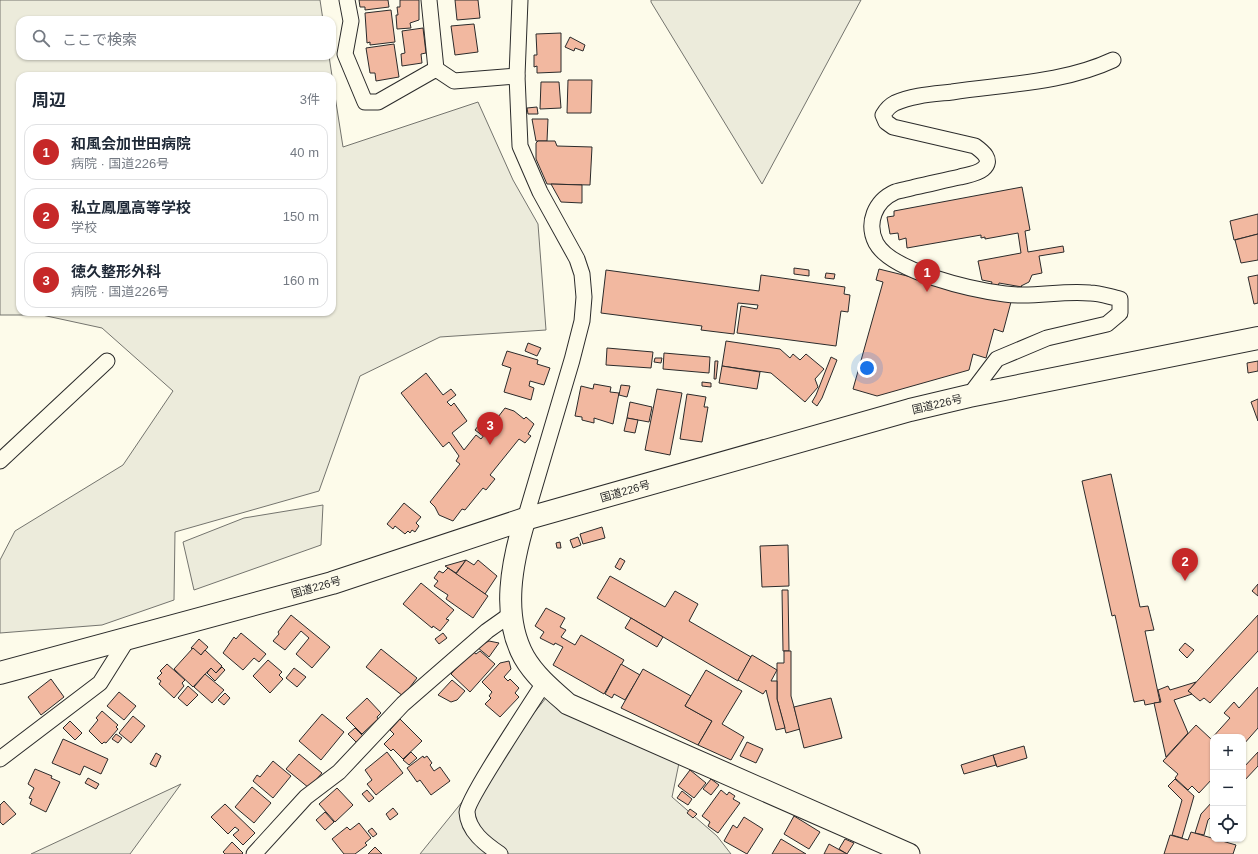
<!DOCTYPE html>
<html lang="ja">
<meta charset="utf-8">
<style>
body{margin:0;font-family:Arial,"Noto Sans JP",sans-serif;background:#f2f2f3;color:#1f2937}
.controls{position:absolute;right:12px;bottom:12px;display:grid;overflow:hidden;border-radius:8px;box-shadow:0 1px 3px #0004}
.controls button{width:36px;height:36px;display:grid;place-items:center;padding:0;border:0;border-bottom:1px solid #e0e1e3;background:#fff;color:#1f2937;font:20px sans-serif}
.you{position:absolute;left:867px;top:368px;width:14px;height:14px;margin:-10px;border:3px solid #fff;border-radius:50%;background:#1a73e8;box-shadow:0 0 0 6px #1a73e833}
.badge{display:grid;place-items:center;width:26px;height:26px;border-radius:50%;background:#c62828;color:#fff;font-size:13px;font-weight:700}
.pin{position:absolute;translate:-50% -33px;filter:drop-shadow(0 1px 2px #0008)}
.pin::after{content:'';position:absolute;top:21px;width:14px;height:12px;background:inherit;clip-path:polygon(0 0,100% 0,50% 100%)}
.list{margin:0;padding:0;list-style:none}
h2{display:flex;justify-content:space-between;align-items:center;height:52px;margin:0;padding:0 16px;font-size:17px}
h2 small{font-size:13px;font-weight:400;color:#747a83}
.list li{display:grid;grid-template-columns:26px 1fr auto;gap:12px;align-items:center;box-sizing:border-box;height:56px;margin:0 8px 8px;padding:0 8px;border:1px solid #e0e1e3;border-radius:12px}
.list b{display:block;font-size:15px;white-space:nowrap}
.list p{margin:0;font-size:13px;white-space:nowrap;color:#747a83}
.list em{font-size:13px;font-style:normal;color:#747a83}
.icon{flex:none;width:22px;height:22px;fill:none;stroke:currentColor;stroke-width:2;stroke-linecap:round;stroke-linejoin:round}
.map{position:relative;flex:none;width:1258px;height:854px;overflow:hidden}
.search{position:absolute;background:#fff;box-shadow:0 1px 3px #0004;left:16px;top:16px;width:320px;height:44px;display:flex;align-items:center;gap:10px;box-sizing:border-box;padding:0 14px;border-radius:12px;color:#747a83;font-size:15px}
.panel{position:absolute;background:#fff;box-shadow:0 1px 3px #0004;left:16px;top:72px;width:320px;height:244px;border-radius:12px}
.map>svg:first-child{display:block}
</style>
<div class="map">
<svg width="1258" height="854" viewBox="0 0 1258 854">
<rect width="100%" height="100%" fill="#fdfbea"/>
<g fill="#ecebdb" stroke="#74746e">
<polygon points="0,0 320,0 323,20 20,20 20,56 329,56 332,76 20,76 20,312 332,312 332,77 343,147 478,102 513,180 538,224 546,330 440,337 360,376 319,491 175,532 174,600 102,625 0,633 0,560 15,531 123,465 173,391 102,328 42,315 0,315"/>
<polygon points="651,0 861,0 762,184 651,2"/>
<polygon points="323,505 321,545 194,590 183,542 244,518"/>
<polygon points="546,698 679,763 672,797 717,836 731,854 420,854"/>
<polygon points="181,784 130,854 31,854"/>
</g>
<g fill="#f2b8a0" stroke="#2b2b2b">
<polygon points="359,0 388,0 389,7 365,10 365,7 360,7"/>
<polygon points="400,0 419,0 419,20 410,23 411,28 397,29 396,15 398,15 397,7 400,7"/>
<polygon points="455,0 478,0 480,18 457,20"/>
<polygon points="391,10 395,42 370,45 370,42 367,43 365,13"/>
<polygon points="474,24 478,52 455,55 451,26"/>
<polygon points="423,28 426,53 421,54 422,63 402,66 401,54 405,53 402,31"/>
<polygon points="561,33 561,72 537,73 537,66 534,67 534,55 537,55 536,34"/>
<polygon points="570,37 585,45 583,51 575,48 574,51 565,47"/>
<polygon points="394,44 399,77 376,81 375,73 370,73 366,48"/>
<polygon points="568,80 592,80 591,113 567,113"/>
<polygon points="541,82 559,82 561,108 540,109"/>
<polygon points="537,107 538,114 528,114 527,108"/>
<polygon points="532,119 548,119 547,141 536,141"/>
<polygon points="538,141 555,141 557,146 592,147 590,185 547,184 536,159 536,143"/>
<polygon points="551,184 582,185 582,203 561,202"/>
<polygon points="1022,187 1030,230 1025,231 1028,252 1063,246 1064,252 1039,256 1042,273 1032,275 1029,282 1021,286 1022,287 999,283 995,298 1011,302 1003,332 994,329 986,358 973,354 969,370 877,396 853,389 883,282 876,280 879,269 988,296 992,282 982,280 978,261 1021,253 1018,233 985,239 985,237 981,238 981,235 907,248 906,238 899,240 898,233 890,234 887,217 894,216 894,211"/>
<polygon points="1258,214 1258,234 1234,240 1230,221"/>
<polygon points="1258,234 1258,260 1241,263 1235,240"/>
<polygon points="794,268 809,270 809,276 794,274"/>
<polygon points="606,270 759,291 761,275 845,287 844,294 850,295 848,312 841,311 836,346 737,333 741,306 757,309 758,305 738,303 734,334 701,330 702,326 601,313"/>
<polygon points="826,273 835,274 834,279 825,278"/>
<polygon points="1258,275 1258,303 1254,304 1248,277"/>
<polygon points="726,341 780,349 790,358 793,354 800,360 806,354 824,369 815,379 818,387 805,402 771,373 722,366"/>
<polygon points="528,343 541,348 537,356 525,351"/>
<polygon points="607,348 653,352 651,368 606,365"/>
<polygon points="507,351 538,360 537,364 550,368 544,385 530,381 529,386 534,388 531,400 504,392 511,368 502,365"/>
<polygon points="664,353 710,357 709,373 663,369"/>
<polygon points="831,357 837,360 822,398 817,406 812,402 816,395"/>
<polygon points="655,358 662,358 661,363 654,362"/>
<polygon points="715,361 718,361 716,379 714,379"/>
<polygon points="1258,361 1258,371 1248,373 1247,363"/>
<polygon points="722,366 760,372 757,389 719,383"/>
<polygon points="426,373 443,395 451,389 456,395 447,402 451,406 454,403 467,421 452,433 464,450 476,435 481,439 505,408 514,411 524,419 526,417 534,424 528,434 531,436 525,443 519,439 490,475 495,479 486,490 483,488 465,510 462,509 453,521 439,515 435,507 430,502 460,464 456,461 459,456 449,442 443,447 401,393"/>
<polygon points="702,382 711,383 711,387 702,386"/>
<polygon points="594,384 611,387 610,392 619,393 613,424 594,418 594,423 582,420 582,417 575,416 581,386 593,389"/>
<polygon points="621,385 630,386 627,397 619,395"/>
<polygon points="657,389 682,393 670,455 645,450"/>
<polygon points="687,394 706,397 704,407 708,407 702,442 680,439"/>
<polygon points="1258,399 1258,421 1251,402"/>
<polygon points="630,402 652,407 649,422 627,418"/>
<polygon points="486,416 494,422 483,436 475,430"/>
<polygon points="627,418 638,420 635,433 624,431"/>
<polygon points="1111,474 1140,607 1148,606 1154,630 1145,631 1160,702 1145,705 1144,700 1134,702 1115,615 1112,616 1082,481"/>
<polygon points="404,503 421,517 416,523 419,526 415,532 412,530 410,533 408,531 405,534 395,526 393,529 387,524"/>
<polygon points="602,527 605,538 583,544 580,534"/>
<polygon points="578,537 581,545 573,548 570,540"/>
<polygon points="560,542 561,548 557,548 556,543"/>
<polygon points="788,545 789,586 762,587 760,546"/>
<polygon points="620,558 625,561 620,570 615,567"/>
<polygon points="466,560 456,573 445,566"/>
<polygon points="466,560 474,565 478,560 497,576 485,594 456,574"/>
<polygon points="448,568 488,596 473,618 446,599 448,595 434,586 438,581 434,578 439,571 443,573"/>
<polygon points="610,576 665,607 675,591 698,604 689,621 751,657 738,681 597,598"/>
<polygon points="421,583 454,610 446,619 449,620 440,631 433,626 432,628 403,604"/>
<polygon points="1258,584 1258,596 1252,591"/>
<polygon points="782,590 788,590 789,651 783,651"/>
<polygon points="546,608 565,618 560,627 566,630 561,637 575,645 581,635 624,660 604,694 553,665 563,647 555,643 554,645 540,638 544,632 535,626"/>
<polygon points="291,615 330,647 312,668 296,654 309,638 301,631 285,650 273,641 279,634 278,632"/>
<polygon points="1258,615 1258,651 1210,703 1204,698 1200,701 1188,691"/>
<polygon points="631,618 663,637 657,647 625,628"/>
<polygon points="241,633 266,654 259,662 254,658 243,670 223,653 234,637 236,639"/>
<polygon points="443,633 447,638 439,644 435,639"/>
<polygon points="199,639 208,647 201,655 191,648"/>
<polygon points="489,641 499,643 489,657 477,647"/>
<polygon points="1185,643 1194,650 1187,658 1179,650"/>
<polygon points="193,648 201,655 205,650 222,666 216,673 211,668 193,687 174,669"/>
<polygon points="381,649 417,678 403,696 366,667"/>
<polygon points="472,651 476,654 480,651 495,664 470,692 451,674"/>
<polygon points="784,651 791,651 791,696 800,729 786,733 777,699 777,663 784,663"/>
<polygon points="752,655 777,670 771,681 777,681 777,699 785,728 776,730 766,690 763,694 738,680"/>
<polygon points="268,660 282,672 279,675 283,679 270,693 253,676"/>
<polygon points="509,661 511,669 504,677 508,681 510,679 519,688 515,693 519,697 500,717 485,704 491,698 489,696 492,692 482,682 500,663"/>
<polygon points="167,664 185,680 182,683 184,686 174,698 159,684 161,681 157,678 162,673 160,671"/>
<polygon points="621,664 640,675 625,700 614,694 612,698 605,694"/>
<polygon points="222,667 225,670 215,681 207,673 211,668 216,673"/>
<polygon points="294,668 306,677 297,687 286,678"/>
<polygon points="643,669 691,696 685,706 712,721 698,745 621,708"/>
<polygon points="706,670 742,691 722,724 744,737 731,760 698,745 712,721 685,706"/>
<polygon points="205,674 224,690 212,703 194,687"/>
<polygon points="51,679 64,697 41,715 28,697"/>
<polygon points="452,680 465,691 457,700 451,702 438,695"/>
<polygon points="1196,682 1188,691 1192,694 1174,700 1188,733 1166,757 1154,703 1161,702 1158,690 1168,686 1170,690"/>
<polygon points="188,686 198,695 187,706 178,698"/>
<polygon points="1258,687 1258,728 1243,745 1243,737 1213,737 1213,778 1199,793 1192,786 1188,790 1175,778 1178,774 1163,761 1196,725 1211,739 1230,718 1224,713 1234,702 1239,708"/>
<polygon points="119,692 136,706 124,720 107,706"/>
<polygon points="225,693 230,698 224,705 218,700"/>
<polygon points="367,698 381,713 377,717 378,719 362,734 346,718"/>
<polygon points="831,698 842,738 804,748 794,707"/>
<polygon points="102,711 118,725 116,727 118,729 106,743 104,742 102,744 89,731 98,720 96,718"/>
<polygon points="322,714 344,732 321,760 299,741"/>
<polygon points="133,716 145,726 131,743 119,733"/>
<polygon points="400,719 422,741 403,759 393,749 391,751 384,744 394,734 390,730"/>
<polygon points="70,721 82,733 75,740 63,728"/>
<polygon points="355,728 364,737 357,743 348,734"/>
<polygon points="116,734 122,738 118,743 112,739"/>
<polygon points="63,739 108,759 101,774 84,766 80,775 52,763"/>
<polygon points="747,742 763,749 756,763 740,756"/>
<polygon points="1024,746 1027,758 997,767 993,755"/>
<polygon points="387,752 403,773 376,795 367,784 372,780 365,770"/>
<polygon points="411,752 417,758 409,765 403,760"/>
<polygon points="1258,752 1258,766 1243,782 1243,768"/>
<polygon points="156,753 161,756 156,767 150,764"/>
<polygon points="299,754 322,773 309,788 286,769"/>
<polygon points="993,755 996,765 964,774 961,765"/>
<polygon points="423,756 424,758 427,756 432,763 430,765 434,771 440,767 450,781 431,795 420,780 417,782 407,768"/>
<polygon points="273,761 291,776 273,798 253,781 257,775 260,777"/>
<polygon points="35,769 52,776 51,778 60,782 46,812 30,804 32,799 29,798 34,788 28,784"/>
<polygon points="690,770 706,783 694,798 678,786"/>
<polygon points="88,778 99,784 96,789 85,783"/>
<polygon points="711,779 719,785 711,795 703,789"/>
<polygon points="1175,779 1194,796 1182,838 1172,835 1182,800 1168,786"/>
<polygon points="252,787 271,803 254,823 235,807"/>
<polygon points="337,788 353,805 335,822 319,804"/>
<polygon points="367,790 374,798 369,802 362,794"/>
<polygon points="721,790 727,795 729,792 735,796 733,799 740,803 718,833 708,826 710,822 702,816"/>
<polygon points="682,791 692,799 688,805 677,798"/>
<polygon points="4,801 16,814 3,825 0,822 0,805"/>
<polygon points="1213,801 1213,815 1208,820 1204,835 1195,833 1201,814"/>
<polygon points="225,804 255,833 243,845 233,835 239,830 235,827 228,834 211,817"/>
<polygon points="393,808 398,814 390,820 386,814"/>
<polygon points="690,809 697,814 693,818 687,813"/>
<polygon points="325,812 334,822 325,830 316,820"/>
<polygon points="794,816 820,832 809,849 784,834"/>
<polygon points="744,817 763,829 747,854 724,841 733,825 737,828"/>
<polygon points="359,823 371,838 365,843 367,845 355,854 344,854 332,839 347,827 350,830"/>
<polygon points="372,828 377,834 373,837 368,831"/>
<polygon points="1191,832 1236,845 1233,854 1164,854 1170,835 1188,840"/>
<polygon points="781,839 806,854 772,854"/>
<polygon points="845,839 854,843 847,854 839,849"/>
<polygon points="232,842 243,853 242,854 225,854 223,852"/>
<polygon points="829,844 847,854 824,854"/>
<polygon points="375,847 382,854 368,854"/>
</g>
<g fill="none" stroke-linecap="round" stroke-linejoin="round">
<g stroke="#2b2b2b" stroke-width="17">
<g id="street">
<polyline points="347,0 351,21 345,54 365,102 378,102 436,69 454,81 517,76"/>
<polyline points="429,0 436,69"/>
<polyline points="520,0 517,76 520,146 540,192 577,259 582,274 584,297 582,321 572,360 525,519"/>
<path d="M969,396L997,359L1047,338L1107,324L1120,313V299C1110,297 1100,293 1090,293C1062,290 1033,298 1005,294C973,290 892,272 876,243C866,223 875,201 895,192C901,190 909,189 915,187C930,184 945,180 960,177C967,175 977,174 983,169C994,160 982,151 975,146L893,127L886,122L883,115C886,110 889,106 895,103C912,95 934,94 952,92C1005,84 1064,83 1113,60"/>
<polyline points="0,461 107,361"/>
<polyline points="0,759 100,683 127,640"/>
<polyline points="254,854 306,797 339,772 403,704 487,631 511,614"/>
<path d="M500,854C485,844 468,831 467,812C467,799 533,701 544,683"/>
</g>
</g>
<g stroke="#2b2b2b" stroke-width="23">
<path id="secondary" d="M525,519C512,562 501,615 524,657C535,676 552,690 568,704L909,854"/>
</g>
<g stroke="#2b2b2b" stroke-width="24">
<polyline id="highway" points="0,673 332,583 525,519 910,410 969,396 1258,338"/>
</g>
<use href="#street" stroke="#fdfbea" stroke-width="15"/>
<use href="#secondary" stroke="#fdfbea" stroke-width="21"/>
<use href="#highway" stroke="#fdfbea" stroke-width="22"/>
</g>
<g text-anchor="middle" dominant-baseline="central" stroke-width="3" stroke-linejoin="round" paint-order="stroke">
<g font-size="11" fill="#2b2b2b" stroke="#fdfbea">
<text transform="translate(937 404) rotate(-13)">国道226号</text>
<text transform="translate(625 491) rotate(-16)">国道226号</text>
<text transform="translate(316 587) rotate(-16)">国道226号</text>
</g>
</g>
</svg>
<div class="controls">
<button>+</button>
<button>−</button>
<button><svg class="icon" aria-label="locate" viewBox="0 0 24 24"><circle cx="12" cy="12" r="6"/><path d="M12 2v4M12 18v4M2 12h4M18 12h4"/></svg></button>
</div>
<div class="you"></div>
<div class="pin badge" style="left:927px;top:292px">1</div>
<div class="pin badge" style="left:1185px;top:581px">2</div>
<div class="pin badge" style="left:490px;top:445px">3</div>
<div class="search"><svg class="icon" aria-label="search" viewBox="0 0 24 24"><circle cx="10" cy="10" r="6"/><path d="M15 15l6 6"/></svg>ここで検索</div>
<section class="panel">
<h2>周辺<small>3件</small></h2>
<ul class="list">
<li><span class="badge">1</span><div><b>和風会加世田病院</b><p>病院 · 国道226号</p></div><em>40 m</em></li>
<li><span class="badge">2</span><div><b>私立鳳凰高等学校</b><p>学校</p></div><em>150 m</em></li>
<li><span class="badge">3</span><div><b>徳久整形外科</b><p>病院 · 国道226号</p></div><em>160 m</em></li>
</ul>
</section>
</div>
